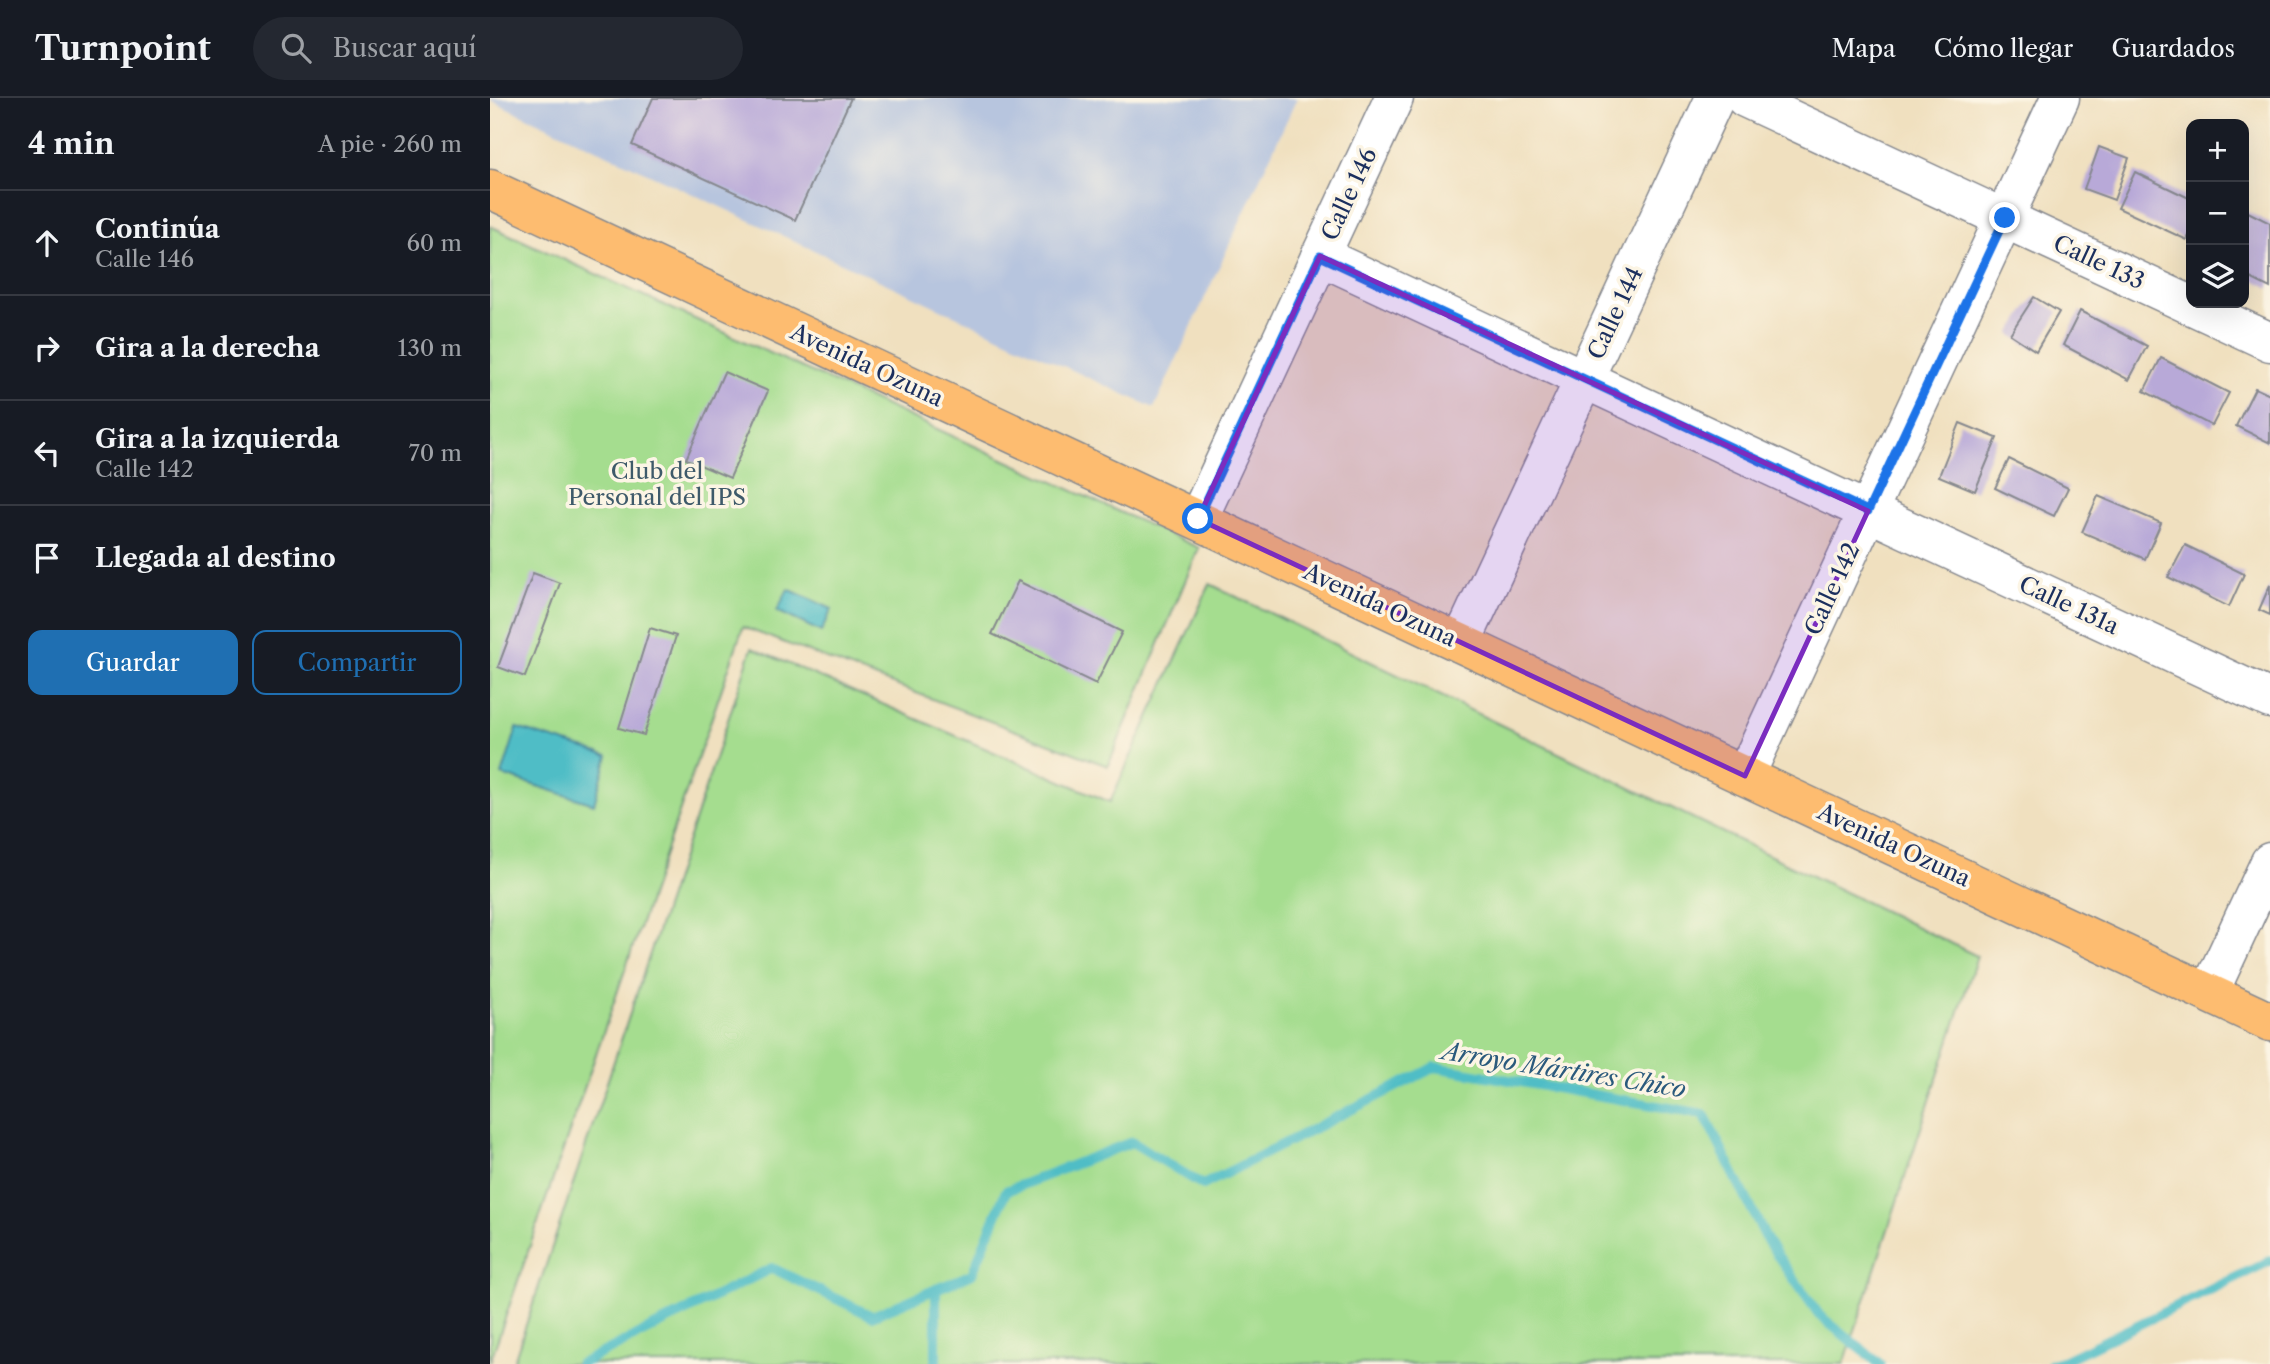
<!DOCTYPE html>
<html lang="es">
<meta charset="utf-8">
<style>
body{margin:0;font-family:"Libre Caslon Text",serif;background:#242831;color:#f1f3f6}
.controls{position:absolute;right:21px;top:21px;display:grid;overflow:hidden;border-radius:14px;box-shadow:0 7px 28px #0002}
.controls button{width:63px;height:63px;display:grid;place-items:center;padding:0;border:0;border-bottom:2px solid #363941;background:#171b24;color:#f1f3f6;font:35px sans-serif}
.stop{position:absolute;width:21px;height:21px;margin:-16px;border:5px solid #1a73e8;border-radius:50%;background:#fff}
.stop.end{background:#1a73e8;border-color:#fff;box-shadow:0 2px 7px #0008}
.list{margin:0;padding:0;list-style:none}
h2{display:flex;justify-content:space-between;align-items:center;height:91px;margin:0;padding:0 28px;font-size:30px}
h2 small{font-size:23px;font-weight:400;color:#9ea1a6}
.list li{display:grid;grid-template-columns:46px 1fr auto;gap:21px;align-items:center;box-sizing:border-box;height:105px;padding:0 28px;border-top:2px solid #363941}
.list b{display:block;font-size:26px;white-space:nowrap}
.list p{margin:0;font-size:23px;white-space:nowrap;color:#9ea1a6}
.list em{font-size:23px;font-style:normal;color:#9ea1a6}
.actions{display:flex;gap:14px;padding:21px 28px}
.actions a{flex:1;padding:16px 0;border:2px solid #1f6fb2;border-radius:14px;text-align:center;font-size:24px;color:#1f6fb2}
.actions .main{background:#1f6fb2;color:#fff}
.icon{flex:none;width:38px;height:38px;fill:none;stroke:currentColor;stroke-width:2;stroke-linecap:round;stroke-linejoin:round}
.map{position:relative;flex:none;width:1780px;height:1266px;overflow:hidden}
header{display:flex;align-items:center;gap:42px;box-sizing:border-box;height:98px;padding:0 35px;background:#171b24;border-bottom:2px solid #363941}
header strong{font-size:33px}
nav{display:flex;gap:38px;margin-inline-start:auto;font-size:24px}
.search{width:490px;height:63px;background:#242831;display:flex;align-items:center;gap:18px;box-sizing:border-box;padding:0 24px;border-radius:38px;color:#9ea1a6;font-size:26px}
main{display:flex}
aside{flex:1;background:#171b24}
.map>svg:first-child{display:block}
</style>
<header>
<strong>Turnpoint</strong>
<div class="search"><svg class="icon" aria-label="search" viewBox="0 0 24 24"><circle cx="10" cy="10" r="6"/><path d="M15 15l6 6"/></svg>Buscar aquí</div>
<nav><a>Mapa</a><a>Cómo llegar</a><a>Guardados</a></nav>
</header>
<main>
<aside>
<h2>4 min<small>A pie · 260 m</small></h2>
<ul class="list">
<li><svg class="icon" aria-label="ahead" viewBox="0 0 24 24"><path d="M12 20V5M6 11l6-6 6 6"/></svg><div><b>Continúa</b><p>Calle 146</p></div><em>60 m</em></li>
<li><svg class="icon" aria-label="right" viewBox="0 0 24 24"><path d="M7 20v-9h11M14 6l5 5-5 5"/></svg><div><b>Gira a la derecha</b></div><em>130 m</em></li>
<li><svg class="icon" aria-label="left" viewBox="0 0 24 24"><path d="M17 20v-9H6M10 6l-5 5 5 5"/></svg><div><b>Gira a la izquierda</b><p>Calle 142</p></div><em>70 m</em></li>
<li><svg class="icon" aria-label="arrive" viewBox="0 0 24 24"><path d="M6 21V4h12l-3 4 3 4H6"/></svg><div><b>Llegada al destino</b></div></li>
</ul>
<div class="actions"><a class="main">Guardar</a><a>Compartir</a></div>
</aside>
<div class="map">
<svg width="1780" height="1266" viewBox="0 0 1780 1266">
<rect width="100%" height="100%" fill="#fcf5e5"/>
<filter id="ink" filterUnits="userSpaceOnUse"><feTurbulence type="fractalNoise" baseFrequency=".0143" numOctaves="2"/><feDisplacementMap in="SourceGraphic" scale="14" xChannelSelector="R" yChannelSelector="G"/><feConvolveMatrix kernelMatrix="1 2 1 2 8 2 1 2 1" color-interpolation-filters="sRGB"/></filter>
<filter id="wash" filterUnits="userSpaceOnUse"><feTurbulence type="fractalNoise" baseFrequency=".00686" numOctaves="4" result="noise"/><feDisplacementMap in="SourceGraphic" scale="28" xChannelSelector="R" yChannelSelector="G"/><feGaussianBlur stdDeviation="1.57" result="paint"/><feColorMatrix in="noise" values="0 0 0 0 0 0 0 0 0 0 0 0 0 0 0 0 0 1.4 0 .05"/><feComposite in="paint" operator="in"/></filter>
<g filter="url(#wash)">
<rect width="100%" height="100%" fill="#f0e0bf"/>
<polygon fill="#b7c5de" points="0,0 807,0 664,310 0,2"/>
<g fill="#a5dd8f" stroke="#608676" stroke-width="2">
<polygon points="0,128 709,450 618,668 253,529 0,1264"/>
<polygon points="720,486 1487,858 1354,1266 23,1266 262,550 620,704"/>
</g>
<g fill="#4fbdc6" stroke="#357692" stroke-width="2">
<polygon points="298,491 342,511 331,534 287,513"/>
<polygon points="27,630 118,658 104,706 12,677"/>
</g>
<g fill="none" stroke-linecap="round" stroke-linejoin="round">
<g stroke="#4fbdc6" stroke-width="10">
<polyline points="446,1191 446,1266"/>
<polyline points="90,1266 282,1170 382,1218 482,1176 516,1093 642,1044 713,1087 945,969 1214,1016 1278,1144 1330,1218 1390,1266"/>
<polyline points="1561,1266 1575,1262 1780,1163"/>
</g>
</g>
<g id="blocks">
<g fill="#b8a9d8">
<polygon points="163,0 361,0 305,122 142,47"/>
<polygon points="1609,49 1639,60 1624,102 1594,91"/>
<polygon points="1645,74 1701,101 1701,133 1697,142 1628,110"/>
<polygon points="1754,112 1780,125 1780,190 1754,177"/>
<polygon points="1544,199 1569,214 1546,253 1520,236"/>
<polygon points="1590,213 1657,248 1639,282 1573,247"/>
<polygon points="1671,260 1739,295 1722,328 1654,293"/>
<polygon points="234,274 278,293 240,380 196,361"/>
<polygon points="1765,290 1780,297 1780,345 1746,328"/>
<polygon points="1470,325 1507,340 1485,393 1449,378"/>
<polygon points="1519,361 1578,390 1564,418 1505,390"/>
<polygon points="1608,398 1671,425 1655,461 1592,434"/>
<polygon points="1695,447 1754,476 1739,509 1678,479"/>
<polygon points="43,475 70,485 35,579 8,569"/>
<polygon points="528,483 632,534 606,586 502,536"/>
<polygon points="1780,487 1780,517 1769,512"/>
<polygon points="160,530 186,538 154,637 129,630"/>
</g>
</g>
</g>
<g filter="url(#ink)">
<use href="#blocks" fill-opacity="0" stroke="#86888e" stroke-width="2"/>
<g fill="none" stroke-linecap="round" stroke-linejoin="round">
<g stroke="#86888e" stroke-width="41">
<g id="minor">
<polyline points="1255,0 1780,244"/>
<polyline points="830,158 1780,601"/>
<polyline points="708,421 904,0"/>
<polyline points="971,545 1225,0"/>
<polyline points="1255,678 1570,0"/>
<polyline points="1719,895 1780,764"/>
</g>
</g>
<g stroke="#86888e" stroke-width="41">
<polyline id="major" points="0,91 1780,924"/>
</g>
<use href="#minor" stroke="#fff" stroke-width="38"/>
<use href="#major" stroke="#fdbc70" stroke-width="38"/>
</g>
</g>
<g fill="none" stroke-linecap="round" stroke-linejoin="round" filter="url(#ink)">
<polyline stroke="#1a73e8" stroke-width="9" points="708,421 830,158 1378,413 1515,120"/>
</g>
<path fill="#7b2cbf" fill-opacity="0.2" stroke="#7b2cbf" stroke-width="5" stroke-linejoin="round" d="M830,158L1378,413L1255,678L708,421Z"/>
<g text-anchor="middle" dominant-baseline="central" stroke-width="7" stroke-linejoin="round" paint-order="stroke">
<g font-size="23" fill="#1b2f5e" stroke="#fcf5e5">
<text transform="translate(859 96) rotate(-65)">Calle 146</text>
<text transform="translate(1609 164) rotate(25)">Calle 133</text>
<text transform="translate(1125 215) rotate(-65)">Calle 144</text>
<text transform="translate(377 267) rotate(25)">Avenida Ozuna</text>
<text transform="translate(1342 491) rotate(-65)">Calle 142</text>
<text transform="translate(890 507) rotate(25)">Avenida Ozuna</text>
<text transform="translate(1579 507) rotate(25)">Calle 131a</text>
<text transform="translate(1404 747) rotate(25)">Avenida Ozuna</text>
</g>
<g font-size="23" fill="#3e5a6a" stroke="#fcf5e5">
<text x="167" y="373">Club del<tspan x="167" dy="26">Personal del IPS</tspan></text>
</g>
<g font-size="24" font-style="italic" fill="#2b5a7d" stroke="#fcf5e5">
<text transform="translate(1074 972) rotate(9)">Arroyo Mártires Chico</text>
</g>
</g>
</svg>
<div class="controls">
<button>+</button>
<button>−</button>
<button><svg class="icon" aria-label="layers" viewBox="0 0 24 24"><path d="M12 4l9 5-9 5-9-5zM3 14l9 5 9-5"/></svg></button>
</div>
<div class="stop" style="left:708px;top:421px"></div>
<div class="stop end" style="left:1515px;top:120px"></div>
</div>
</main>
